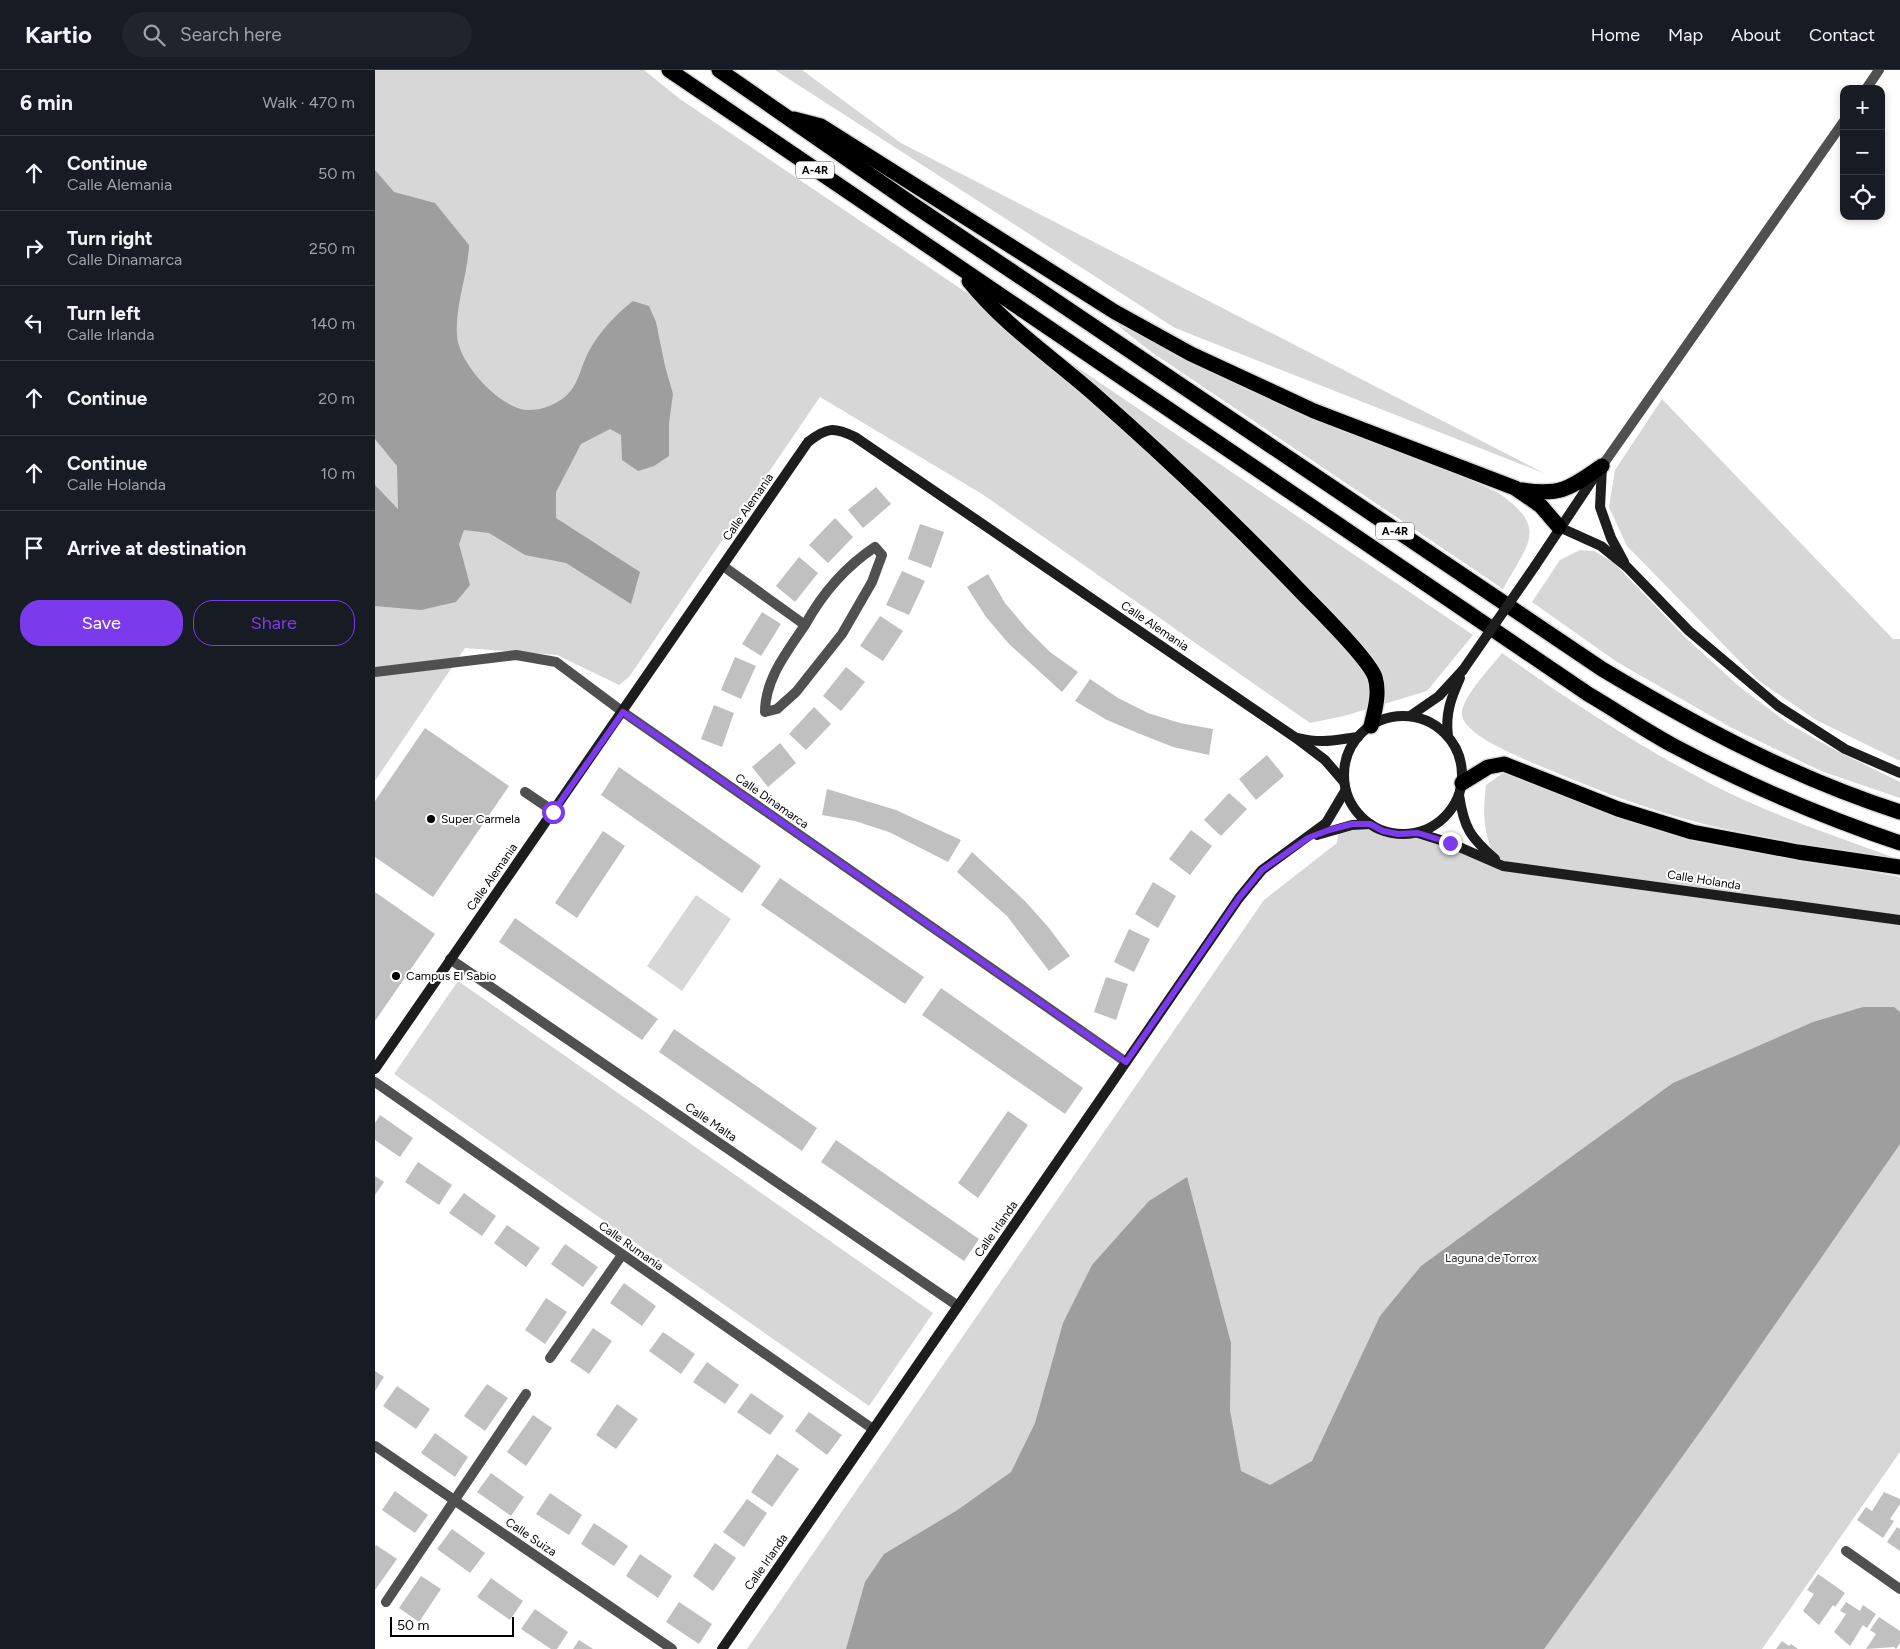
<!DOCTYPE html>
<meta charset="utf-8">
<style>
body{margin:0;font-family:Figtree,sans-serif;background:#20242c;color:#f1f3f6}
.controls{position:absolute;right:15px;top:15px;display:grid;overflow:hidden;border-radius:10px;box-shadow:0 2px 8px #0003}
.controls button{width:45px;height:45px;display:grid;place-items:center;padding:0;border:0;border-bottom:1px solid #363941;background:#171b24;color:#f1f3f6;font:25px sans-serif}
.scale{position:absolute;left:15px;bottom:12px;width:124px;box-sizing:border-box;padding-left:5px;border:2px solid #000;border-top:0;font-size:14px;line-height:18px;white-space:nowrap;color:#000;-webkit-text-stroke:4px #fff;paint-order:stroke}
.stop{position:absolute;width:15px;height:15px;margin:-11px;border:4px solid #7c3aed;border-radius:50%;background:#fff}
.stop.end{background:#7c3aed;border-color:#fff;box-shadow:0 1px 5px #0008}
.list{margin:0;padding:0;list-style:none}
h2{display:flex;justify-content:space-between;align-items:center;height:65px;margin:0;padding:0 20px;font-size:21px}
h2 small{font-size:16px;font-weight:400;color:#9ea1a6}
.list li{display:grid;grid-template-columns:32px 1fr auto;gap:15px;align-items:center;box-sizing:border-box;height:75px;padding:0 20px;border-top:1px solid #363941}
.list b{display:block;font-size:19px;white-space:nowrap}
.list p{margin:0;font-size:16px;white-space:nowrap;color:#9ea1a6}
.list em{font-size:16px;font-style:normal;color:#9ea1a6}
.actions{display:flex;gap:10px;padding:15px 20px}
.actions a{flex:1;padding:11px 0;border:1px solid #7c3aed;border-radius:20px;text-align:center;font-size:18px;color:#7c3aed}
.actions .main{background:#7c3aed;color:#fff}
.icon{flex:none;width:28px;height:28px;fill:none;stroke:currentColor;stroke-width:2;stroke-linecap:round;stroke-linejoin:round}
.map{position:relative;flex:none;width:1525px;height:1579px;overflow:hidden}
header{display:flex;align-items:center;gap:30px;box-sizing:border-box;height:70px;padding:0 25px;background:#171b24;border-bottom:1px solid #363941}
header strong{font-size:24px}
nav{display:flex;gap:28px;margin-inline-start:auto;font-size:18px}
.search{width:350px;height:45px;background:#20242c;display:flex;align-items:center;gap:12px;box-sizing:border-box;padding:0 18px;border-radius:28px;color:#9ea1a6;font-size:19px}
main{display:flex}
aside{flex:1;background:#171b24}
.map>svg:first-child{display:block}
</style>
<header>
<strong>Kartio</strong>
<div class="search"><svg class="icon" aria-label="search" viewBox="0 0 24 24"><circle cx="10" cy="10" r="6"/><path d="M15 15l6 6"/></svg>Search here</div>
<nav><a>Home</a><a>Map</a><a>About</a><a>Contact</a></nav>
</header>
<main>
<aside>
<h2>6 min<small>Walk · 470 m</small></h2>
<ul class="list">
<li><svg class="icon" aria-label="ahead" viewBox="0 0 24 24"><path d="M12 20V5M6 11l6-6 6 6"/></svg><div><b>Continue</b><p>Calle Alemania</p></div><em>50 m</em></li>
<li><svg class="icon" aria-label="right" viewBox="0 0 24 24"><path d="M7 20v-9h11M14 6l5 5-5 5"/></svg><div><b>Turn right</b><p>Calle Dinamarca</p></div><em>250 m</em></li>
<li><svg class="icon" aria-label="left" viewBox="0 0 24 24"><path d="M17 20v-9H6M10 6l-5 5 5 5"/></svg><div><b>Turn left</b><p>Calle Irlanda</p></div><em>140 m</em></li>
<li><svg class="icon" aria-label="ahead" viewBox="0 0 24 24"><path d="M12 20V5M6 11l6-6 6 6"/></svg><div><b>Continue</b></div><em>20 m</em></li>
<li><svg class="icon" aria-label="ahead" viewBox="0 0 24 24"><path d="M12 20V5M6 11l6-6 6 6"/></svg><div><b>Continue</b><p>Calle Holanda</p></div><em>10 m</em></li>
<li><svg class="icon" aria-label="arrive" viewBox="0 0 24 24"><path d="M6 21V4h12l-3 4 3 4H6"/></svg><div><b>Arrive at destination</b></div></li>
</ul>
<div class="actions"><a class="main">Save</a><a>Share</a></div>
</aside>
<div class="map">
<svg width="1525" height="1579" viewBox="0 0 1525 1579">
<rect width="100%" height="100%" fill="#fff"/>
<g fill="#d7d7d7">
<polygon points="0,0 269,0 305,29 1098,565 1052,621 969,646 935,653 607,424 445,327 254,607 244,615 182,585 90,578 0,711"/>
<polygon points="400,0 427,0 526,73 1171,404 800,258"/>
<path d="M741,254L1122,422C1175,458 1153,473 1128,519L775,281Z"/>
<polygon points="1287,329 1518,569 1525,569 1525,691 1441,650 1383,610 1252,476 1234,437 1240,400"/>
<polygon points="1205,480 1219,481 1238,492 1312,569 1366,618 1414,654 1460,680 1525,712 1525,728 1446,701 1357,658 1242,592 1157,532 1185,490"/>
<path d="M1127,583C1195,631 1262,675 1336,714C1396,745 1460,766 1523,789C1460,780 1395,769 1333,755C1270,740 1210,715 1151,690C1134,682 1092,665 1087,646C1084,630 1117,596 1127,583Z"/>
<path d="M1128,703L1322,772L1525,807V1382L1387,1579H372L889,830L962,773L964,756C1019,754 1070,776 1122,794C1109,764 1107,747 1111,715Z"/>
<polygon points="321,825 356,849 307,921 272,896"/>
<polygon points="83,911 558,1243 494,1336 19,1004"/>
</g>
<g fill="#9e9e9e">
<path d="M0,100L19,122L60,133L94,175C93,205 80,234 82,265C83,293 124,337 151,340C166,341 183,334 193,324C204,313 206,296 213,283C223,263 241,244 258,231L274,236L281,252L290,296L298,324L294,353V386L279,396L263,401L247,390L246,365L235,359L206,374L181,422V448L265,502L256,534L191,493L150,485L114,463L89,460L84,474L95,515L81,532L46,540L0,536V415L23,439L22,396L0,369Z"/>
<polygon points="1488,937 1519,937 1525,942 1525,1074 1340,1341 1169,1579 471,1579 490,1512 509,1484 581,1441 636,1402 660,1353 688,1253 717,1195 774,1131 812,1107 856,1273 855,1340 866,1401 895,1415 937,1391 1005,1246 1046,1196 1298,1013 1438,952"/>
</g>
<g fill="#c0c0c0">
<polygon points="501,417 516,434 488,458 473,440"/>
<polygon points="460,448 478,467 453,493 434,475"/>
<polygon points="545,454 569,462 556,498 533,489"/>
<polygon points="424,487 443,503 420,532 401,516"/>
<polygon points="527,501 550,511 534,545 511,535"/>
<polygon points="613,504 630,533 652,559 675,582 703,602 687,622 634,574 611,547 592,517"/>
<polygon points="387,542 406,554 386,586 367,574"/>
<polygon points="505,546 528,561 508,591 485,576"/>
<polygon points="360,587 381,596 366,629 346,620"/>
<polygon points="471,597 490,612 466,641 448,626"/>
<polygon points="715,609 743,628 773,643 805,653 838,659 834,685 798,677 765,664 732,650 700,631"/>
<polygon points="339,635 359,643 347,677 326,669"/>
<polygon points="439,637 456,654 431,680 414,664"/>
<polygon points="50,658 134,716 58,827 0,787 0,731"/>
<polygon points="405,673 421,693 393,717 377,697"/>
<polygon points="892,685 909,706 881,730 864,709"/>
<polygon points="244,697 386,796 367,823 226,725"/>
<polygon points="452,719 521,740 586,770 573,792 514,762 480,751 447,745"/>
<polygon points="854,723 872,739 846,766 829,750"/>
<polygon points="816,760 837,776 815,805 794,789"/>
<polygon points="228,761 250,776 202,848 180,833"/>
<polygon points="597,782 650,831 674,858 695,886 674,901 632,846 582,802"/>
<polygon points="405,808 549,907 530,934 386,835"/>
<polygon points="778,812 801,826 783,858 760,844"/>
<polygon points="0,822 60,864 0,951"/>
<polygon points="140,848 283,949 267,970 124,872"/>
<polygon points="754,859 775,869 759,902 739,892"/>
<polygon points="731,907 753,914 741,950 719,942"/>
<polygon points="566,918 708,1018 690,1044 547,945"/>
<polygon points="299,959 442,1058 427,1081 284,982"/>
<polygon points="633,1041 653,1055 603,1128 583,1113"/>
<polygon points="5,1045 38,1068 25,1087 0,1070 0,1053"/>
<polygon points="461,1070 604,1169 589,1191 446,1092"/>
<polygon points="43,1092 77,1115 64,1135 30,1112"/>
<polygon points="0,1106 9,1112 0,1125"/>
<polygon points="89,1123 121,1146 107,1166 74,1143"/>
<polygon points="132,1155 165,1178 151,1197 119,1173"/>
<polygon points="190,1174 223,1197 208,1217 176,1194"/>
<polygon points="249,1213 281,1236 267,1256 235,1233"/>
<polygon points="171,1228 192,1242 170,1274 150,1260"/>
<polygon points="218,1258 237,1271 214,1304 195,1291"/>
<polygon points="288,1262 320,1284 306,1304 274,1281"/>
<polygon points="332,1292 364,1315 350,1334 318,1312"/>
<polygon points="0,1301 9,1307 0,1321"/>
<polygon points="112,1314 133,1328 110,1361 89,1346"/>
<polygon points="22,1316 55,1339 41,1359 8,1336"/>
<polygon points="376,1323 409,1346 395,1365 362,1342"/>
<polygon points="242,1334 263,1349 241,1379 221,1365"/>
<polygon points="434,1342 467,1365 452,1385 420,1361"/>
<polygon points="158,1345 177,1358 151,1396 132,1382"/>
<polygon points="60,1363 93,1387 80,1407 46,1383"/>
<polygon points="402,1384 424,1399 397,1437 376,1422"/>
<polygon points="116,1403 149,1427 136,1446 102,1422"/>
<polygon points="20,1421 53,1445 40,1463 7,1440"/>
<polygon points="1509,1422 1525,1429 1525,1434 1515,1449 1519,1451 1508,1468 1482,1450 1491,1437 1497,1441"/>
<polygon points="175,1423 207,1445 194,1465 161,1444"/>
<polygon points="372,1429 392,1443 369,1477 348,1462"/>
<polygon points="219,1453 253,1476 239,1496 206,1474"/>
<polygon points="1522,1457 1525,1459 1525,1481 1512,1472"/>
<polygon points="77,1459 110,1483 95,1503 62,1479"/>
<polygon points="340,1473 361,1488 338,1521 318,1506"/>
<polygon points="1,1475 22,1489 0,1520 0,1477"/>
<polygon points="265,1484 297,1506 283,1528 251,1506"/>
<polygon points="1443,1504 1470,1523 1460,1537 1458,1535 1444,1555 1428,1541 1439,1524 1432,1520"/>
<polygon points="46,1506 66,1519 44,1552 24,1538"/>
<polygon points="116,1508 148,1531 135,1550 102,1527"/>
<polygon points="304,1532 337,1554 324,1574 291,1552"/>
<polygon points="1471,1532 1485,1541 1488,1535 1501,1544 1492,1558 1488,1555 1475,1576 1459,1562 1471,1544 1465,1541"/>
<polygon points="160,1539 193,1562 182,1579 176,1579 146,1559"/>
<polygon points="1504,1547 1525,1561 1525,1573 1521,1579 1519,1577 1491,1579 1501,1564 1495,1560"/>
<polygon points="204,1570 218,1579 198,1579"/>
<polygon points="1407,1571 1414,1576 1416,1574 1423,1579 1401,1579"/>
</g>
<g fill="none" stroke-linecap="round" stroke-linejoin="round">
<g stroke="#dbdbdb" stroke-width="18">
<g id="highway">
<path d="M294,0L1213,624C1242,641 1271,661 1301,677C1373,715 1448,747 1525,773"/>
<path d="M344,0L540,136L1227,599C1324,657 1417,707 1525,742"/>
<polyline points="419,49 446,56 740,242 816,284 939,341 1140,418 1166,436 1184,457"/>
<path d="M594,211C629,255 678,288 720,325C794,390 863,456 931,527C946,542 994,590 1000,607C1005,623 1000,640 996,656"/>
<path d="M1147,420C1187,426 1195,418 1227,396"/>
<polyline points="1087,713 1113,697 1129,694 1243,739 1317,762 1423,782 1525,797"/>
</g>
</g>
<polyline stroke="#505050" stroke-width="10" points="150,722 178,741"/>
<g stroke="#505050" stroke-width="10">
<polyline points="1491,19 1504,0"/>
<polyline points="1227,396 1469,51"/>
<path d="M348,496L430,555C447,524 470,497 500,477L507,485L497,512L467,564L421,622L402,639L390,642C390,609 412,582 430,555"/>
<polyline points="0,602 141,585 181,592 248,642 751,992"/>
<polyline points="75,889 583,1236"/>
<polyline points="0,1012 498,1359"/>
<polyline points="175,1288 247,1185"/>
<polyline points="0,1376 297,1579"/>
<polyline points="1471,1481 1525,1519"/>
<polyline points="11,1532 151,1324"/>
</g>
<g stroke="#1d1d1d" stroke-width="10">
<polyline points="1227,397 1225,437 1236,468 1249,492"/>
<polyline points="1184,457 1226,476 1252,497 1314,561 1403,636 1470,679 1525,703"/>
<polyline points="1160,496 1222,403"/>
<polyline points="1035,646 1064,626 1088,600"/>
<circle cx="1028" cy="705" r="59"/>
<path d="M1073,666C1070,644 1076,628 1085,608"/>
<path d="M923,668C948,674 959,670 983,667"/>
<path d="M1084,725C1089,758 1095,767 1120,789"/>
<polyline points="1043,763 1075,773 1128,796 1525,850"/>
<polyline points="942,765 977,755 995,754"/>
<path d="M0,999L433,372C452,357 459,357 480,367L921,668L950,690L969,712"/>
<polyline points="347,1579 864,828 887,800 951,753 970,721"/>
</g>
<use href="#highway" stroke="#000" stroke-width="15"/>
<polyline stroke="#1d1d1d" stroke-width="10" points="1088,600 1160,496"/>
</g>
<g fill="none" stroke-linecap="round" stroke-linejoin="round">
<polyline stroke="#7c3aed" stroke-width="6" points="178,742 248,642 751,992 864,828 887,800 933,768 954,760 977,754 995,754 1008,761 1023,764 1043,763 1075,773"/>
</g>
<g fill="#000" stroke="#fff" stroke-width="2">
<circle cx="56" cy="749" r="5"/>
<circle cx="21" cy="906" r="5"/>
</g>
<g text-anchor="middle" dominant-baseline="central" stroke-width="4" stroke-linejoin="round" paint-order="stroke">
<g fill="#fff" stroke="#4c4c4c" stroke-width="1">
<rect x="421" y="91.5" width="38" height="17" rx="4"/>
<rect x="1001" y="452.5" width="38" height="17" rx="4"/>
</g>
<g font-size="11" font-weight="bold" fill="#000">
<text x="440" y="100">A-4R</text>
<text x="1020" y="461">A-4R</text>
</g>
<g font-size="12" fill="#000" stroke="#fff">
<text transform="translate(373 437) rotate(-55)">Calle Alemania</text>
<text transform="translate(780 556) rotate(34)">Calle Alemania</text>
<text transform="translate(397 731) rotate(35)">Calle Dinamarca</text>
<text transform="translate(117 807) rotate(-55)">Calle Alemania</text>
<text transform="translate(1329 810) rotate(9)">Calle Holanda</text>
<text transform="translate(336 1052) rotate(34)">Calle Malta</text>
<text transform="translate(621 1159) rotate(-55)">Calle Irlanda</text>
<text transform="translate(256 1176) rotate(35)">Calle Rumanía</text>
<text transform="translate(156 1467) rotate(34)">Calle Suiza</text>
<text transform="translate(391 1492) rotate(-55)">Calle Irlanda</text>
</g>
<g font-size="12" fill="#000" stroke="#fff" text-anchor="start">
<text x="66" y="749">Super Carmela</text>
<text x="31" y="906">Campus El Sabio</text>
</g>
<g font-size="12" fill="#2e2e2e" stroke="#fff">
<text x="1116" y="1188">Laguna de Torrox</text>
</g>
</g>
</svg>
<div class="controls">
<button>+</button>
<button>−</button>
<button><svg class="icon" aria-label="locate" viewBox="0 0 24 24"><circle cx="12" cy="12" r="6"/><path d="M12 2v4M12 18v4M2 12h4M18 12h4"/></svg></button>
</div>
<div class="scale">50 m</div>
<div class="stop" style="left:178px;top:742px"></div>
<div class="stop end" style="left:1075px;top:773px"></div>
</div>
</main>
